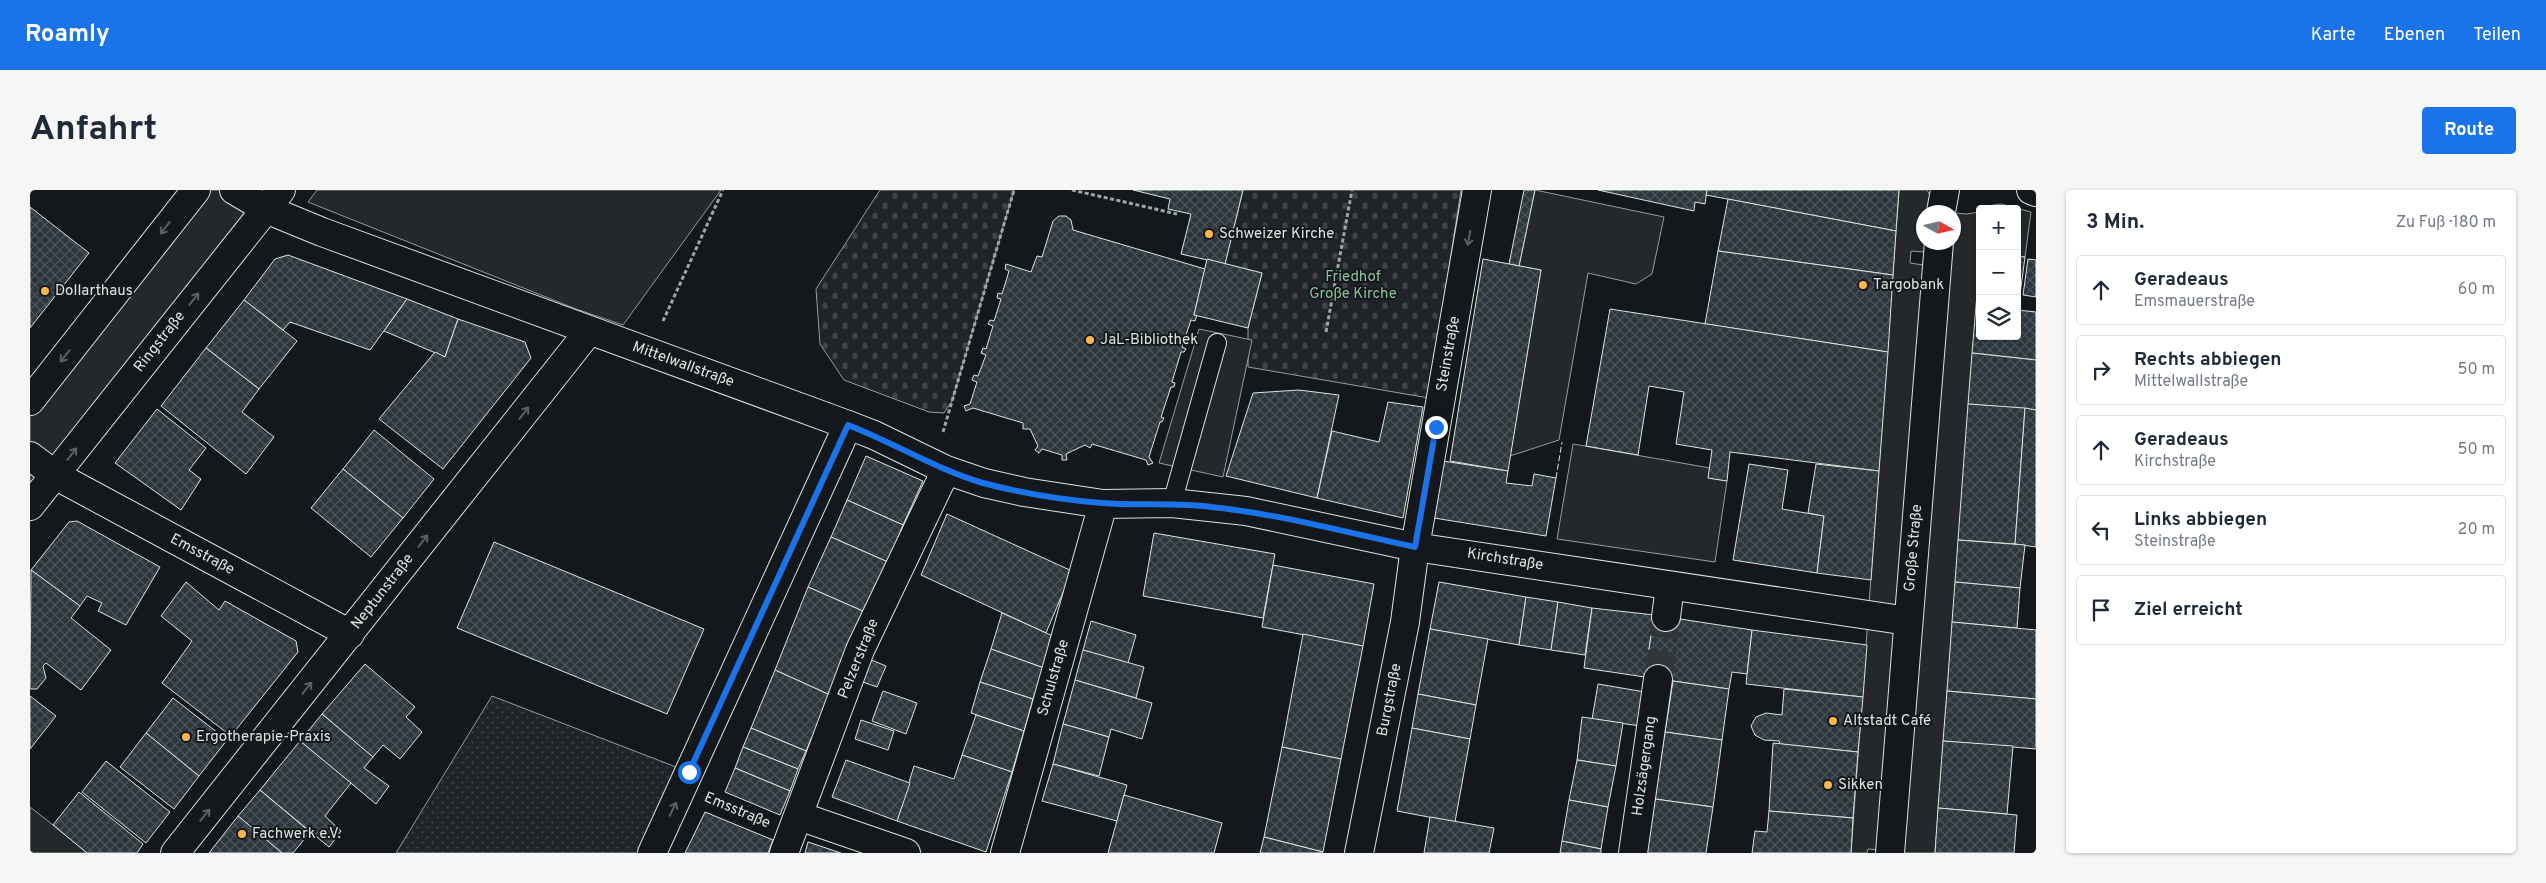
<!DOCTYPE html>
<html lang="de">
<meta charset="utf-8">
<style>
body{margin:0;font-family:Overpass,sans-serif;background:#f6f6f7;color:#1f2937}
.controls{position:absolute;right:15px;top:15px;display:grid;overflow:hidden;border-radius:5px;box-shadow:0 1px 4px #0004}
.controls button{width:45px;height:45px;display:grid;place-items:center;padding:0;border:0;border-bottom:1px solid #e0e1e3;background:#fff;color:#1f2937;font:25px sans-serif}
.compass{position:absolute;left:1886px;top:15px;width:45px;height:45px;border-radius:50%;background:#fff;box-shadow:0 1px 4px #0004;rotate:98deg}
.stop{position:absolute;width:15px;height:15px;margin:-11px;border:4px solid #1a73e8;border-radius:50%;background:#fff}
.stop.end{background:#1a73e8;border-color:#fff;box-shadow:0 1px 5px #0008}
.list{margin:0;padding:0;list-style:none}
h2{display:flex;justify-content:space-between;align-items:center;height:65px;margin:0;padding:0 20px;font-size:21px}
h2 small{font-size:16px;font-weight:400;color:#747a83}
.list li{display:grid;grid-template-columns:32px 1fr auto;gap:15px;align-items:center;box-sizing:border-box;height:70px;margin:0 10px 10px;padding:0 10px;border:1px solid #e0e1e3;border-radius:5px}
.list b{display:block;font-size:19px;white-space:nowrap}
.list p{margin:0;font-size:16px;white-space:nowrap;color:#747a83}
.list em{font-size:16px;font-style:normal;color:#747a83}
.icon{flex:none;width:28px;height:28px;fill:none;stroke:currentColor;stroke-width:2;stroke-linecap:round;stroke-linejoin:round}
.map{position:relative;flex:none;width:2006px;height:663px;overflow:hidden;border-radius:5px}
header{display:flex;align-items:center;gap:30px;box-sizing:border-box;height:70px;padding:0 25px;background:#1a73e8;color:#fff}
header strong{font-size:24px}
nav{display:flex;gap:28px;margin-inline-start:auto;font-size:18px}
.intro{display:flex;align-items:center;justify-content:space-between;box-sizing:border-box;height:120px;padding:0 30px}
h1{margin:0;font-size:35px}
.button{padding:12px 22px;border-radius:5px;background:#1a73e8;color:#fff;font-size:18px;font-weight:700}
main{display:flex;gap:30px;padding:0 30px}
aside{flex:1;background:#fff;border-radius:5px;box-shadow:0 1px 4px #0004}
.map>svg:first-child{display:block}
</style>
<header>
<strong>Roamly</strong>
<nav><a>Karte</a><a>Ebenen</a><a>Teilen</a></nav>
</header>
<div class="intro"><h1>Anfahrt</h1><a class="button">Route</a></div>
<main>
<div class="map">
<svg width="2006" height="663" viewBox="0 0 2006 663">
<defs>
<pattern id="grass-dots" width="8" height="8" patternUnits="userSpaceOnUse" patternTransform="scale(1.25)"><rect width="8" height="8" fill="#202428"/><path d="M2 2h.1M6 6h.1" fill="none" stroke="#404447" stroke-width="1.8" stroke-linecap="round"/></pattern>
<pattern id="cemetery-stones" width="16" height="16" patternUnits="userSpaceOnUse" patternTransform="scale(1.25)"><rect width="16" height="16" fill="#202428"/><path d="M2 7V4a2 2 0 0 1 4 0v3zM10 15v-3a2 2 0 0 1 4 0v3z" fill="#404447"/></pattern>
<pattern id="building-cross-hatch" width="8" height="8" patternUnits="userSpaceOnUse" patternTransform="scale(1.25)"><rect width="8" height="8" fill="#2c363c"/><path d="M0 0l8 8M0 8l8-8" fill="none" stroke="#4a5358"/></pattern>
</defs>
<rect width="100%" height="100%" fill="#14181c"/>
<polygon fill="url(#grass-dots)" stroke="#939e99" points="462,506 659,582 622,663 366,663"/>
<g fill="url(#cemetery-stones)" stroke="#939e99">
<polygon points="850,0 984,0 922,211 914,223 899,222 814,190 790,154 786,99"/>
<polygon points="1213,0 1431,0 1399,208 1218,177 1218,138 1232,83 1195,74"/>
</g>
<g fill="#24282b" stroke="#939e99" fill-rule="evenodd">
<polygon points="166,0 251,0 0,316 0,211"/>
<polygon points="287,0 691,0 593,135 546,119 278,12"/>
<polygon points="1505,0 1634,27 1622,84 1606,94 1558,83 1529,250 1480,266 1511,80 1489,76"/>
<path d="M1869,0H1897L1901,7L1923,22H1894V52H1924V23L1937,24L1950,22V66L1905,663H1850V660L1838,659L1837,663H1821ZM1881,61L1894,62L1893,75L1880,73Z"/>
<polygon points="1971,14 2001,22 1995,67 1987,66 1987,19 1957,19 1963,15"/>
<polygon points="1169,139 1222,150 1193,287 1129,273"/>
<polygon points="1543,254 1680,278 1679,288 1697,291 1685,372 1527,349"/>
<polygon points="0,617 23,635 57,663 0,663"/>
</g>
<g fill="url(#building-cross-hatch)" stroke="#d8e6dc">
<polygon points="1103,0 1213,0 1195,74 1151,64 1161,24 1138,19 1140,9"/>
<polygon points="1494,0 1505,0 1489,76 1479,74"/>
<polygon points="1568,0 1677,0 1675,14 1665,12 1664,21"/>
<polygon points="1677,0 1869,0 1866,41 1676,5"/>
<polygon points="1698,9 1866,41 1863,85 1688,61"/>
<polygon points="0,17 59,63 0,138"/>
<polygon points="1029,26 1036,26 1041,30 1043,40 1175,79 1164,125 1167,125 1165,131 1161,130 1155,148 1161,150 1161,153 1154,151 1152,157 1156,159 1154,162 1151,162 1142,192 1145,193 1144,197 1141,197 1131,227 1134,228 1132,232 1130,232 1119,267 1123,273 1118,275 1116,270 1062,254 1060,258 1055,255 1036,264 1037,270 1032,270 1032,265 1012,259 1009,263 1005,260 1008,256 1000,239 993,239 993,233 943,218 936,221 934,216 940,214 947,192 942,190 944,185 948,186 956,165 951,163 953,158 956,159 963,136 958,134 960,130 964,131 971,109 967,108 968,103 972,104 979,81 975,79 976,74 1001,82 1007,66 1012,67 1023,31"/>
<polygon points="1688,61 1863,85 1858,162 1675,134"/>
<polygon points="258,65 377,109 340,160 260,132 253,140 214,110 245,69"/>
<polygon points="1950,66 1950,116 1946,116"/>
<polygon points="1987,66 1995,67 1988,120 1987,120"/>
<polygon points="1177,69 1232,83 1218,138 1164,125"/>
<polygon points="1453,69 1511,80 1478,281 1420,271"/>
<polygon points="1998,69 2006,70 2006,107 1993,105"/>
<polygon points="377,109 428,129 415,167 354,141"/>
<polygon points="214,110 267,151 229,199 176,158"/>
<polygon points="1946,116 1950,116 1950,146 1987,146 1987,120 2006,122 2006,170 1942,163"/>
<polygon points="1580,119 1858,162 1849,281 1700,262 1697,291 1678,288 1682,260 1646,254 1654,202 1619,196 1608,265 1556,256"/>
<polygon points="428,129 495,152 501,168 413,279 349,229 405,162 415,167"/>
<polygon points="176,158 229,199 212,222 244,247 216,284 131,216"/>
<polygon points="1942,163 2006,170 2006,220 1938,214"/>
<polygon points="1269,200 1309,205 1287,308 1196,286 1223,203"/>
<polygon points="1358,212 1393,217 1373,328 1287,308 1302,241 1349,252"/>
<polygon points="1938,214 1995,218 1985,354 1928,350"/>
<polygon points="1995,218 2006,220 2006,357 1985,354"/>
<polygon points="127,219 176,258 159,280 171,289 151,320 85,273"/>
<polygon points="344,240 404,289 373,328 313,279"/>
<polygon points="836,266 893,291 873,335 817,310"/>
<polygon points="1413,271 1478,281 1476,293 1502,296 1504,284 1526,288 1516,346 1404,328"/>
<polygon points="1719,274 1758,280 1752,319 1794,326 1787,383 1703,370"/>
<polygon points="1786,274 1849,281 1841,390 1787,383 1794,326 1778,323"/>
<polygon points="313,279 373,328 341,367 281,318"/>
<polygon points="817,310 873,335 858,372 801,347"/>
<polygon points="917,324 1042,381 1016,443 891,385"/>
<polygon points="47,331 130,377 96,435 68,421 72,413 57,406 50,416 1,380 39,332"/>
<polygon points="1124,343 1245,364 1233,428 1113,406"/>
<polygon points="801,347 858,372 835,422 778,397"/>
<polygon points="1928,350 1995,355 1990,398 1925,392"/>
<polygon points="464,352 674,439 637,524 427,438"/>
<polygon points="1243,375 1344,394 1333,456 1232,437"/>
<polygon points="1,380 50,416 41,428 81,460 51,500 16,473 13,476 16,488 7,499 0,499"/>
<polygon points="156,392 189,420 195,411 266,451 268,462 201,546 132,493 162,451 131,426"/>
<polygon points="1409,392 1496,407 1489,455 1400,439"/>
<polygon points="1925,392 1990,398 1987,438 1922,432"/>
<polygon points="778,397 835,422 800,505 745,480"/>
<polygon points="1496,407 1528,412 1521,460 1489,455"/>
<polygon points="1528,412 1562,418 1555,465 1521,460"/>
<polygon points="1562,418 1624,425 1615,487 1554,478"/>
<polygon points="972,423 1025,447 1014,478 961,459"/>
<polygon points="1624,425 1722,440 1717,484 1702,482 1699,499 1615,487"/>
<polygon points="1061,431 1106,445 1098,473 1053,460"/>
<polygon points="1922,432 2006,440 2006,509 1917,501"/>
<polygon points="1400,439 1458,449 1446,515 1388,504"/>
<polygon points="1722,440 1837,455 1833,507 1716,494"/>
<polygon points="1273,444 1333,456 1311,569 1252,557"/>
<polygon points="961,459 1014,478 1003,509 950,492"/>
<polygon points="1053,460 1114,477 1106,508 1045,490"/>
<polygon points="839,469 856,476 847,497 830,491"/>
<polygon points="335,474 385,517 376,527 392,542 370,569 353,555 343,567 292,524"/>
<polygon points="745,480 800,505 776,561 721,538"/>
<polygon points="1045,490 1122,513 1112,549 1081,539 1079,547 1033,534"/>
<polygon points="1643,491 1699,499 1692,550 1635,542"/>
<polygon points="950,492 1003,509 994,541 941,523"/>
<polygon points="1568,494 1615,502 1610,536 1562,529"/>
<polygon points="1754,499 1833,507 1828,562 1750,554 1749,551 1734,550 1725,545 1721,536 1726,527 1736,523 1752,525"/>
<polygon points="853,501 887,513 876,544 842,531"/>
<polygon points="1917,501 2006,509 2006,559 1913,551"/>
<polygon points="1388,504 1446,515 1440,549 1382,538"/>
<polygon points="0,506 26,526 0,559"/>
<polygon points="143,508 197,550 169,586 116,543"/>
<polygon points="292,524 343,567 334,578 359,596 346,614 270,551"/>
<polygon points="946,525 994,541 982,582 932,565"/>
<polygon points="1552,527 1593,533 1586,576 1547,570"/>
<polygon points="831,530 864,541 858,560 825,549"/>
<polygon points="1033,534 1079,547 1069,586 1023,574"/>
<polygon points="721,538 776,561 768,579 713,557"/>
<polygon points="1382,538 1440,549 1425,632 1367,621"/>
<polygon points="1635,542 1692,550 1683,617 1625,609"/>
<polygon points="116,543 169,586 144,619 90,577"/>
<polygon points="270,551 321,593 295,626 311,641 299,657 230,600"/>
<polygon points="1913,551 1983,556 1977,624 1908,618"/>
<polygon points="1743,553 1828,562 1823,628 1739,621"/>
<polygon points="713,557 768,579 760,601 705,578"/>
<polygon points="1252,557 1311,569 1293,662 1234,647"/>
<polygon points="932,565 982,582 956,662 867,631 884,576 924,589"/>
<polygon points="816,570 880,593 867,631 802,607"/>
<polygon points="1547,570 1586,576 1578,617 1539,610"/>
<polygon points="76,571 140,622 116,653 52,602"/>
<polygon points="1023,574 1097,595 1087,631 1012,611"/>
<polygon points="705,578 760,601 750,625 695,602"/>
<polygon points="230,600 280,642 263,663 252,663 208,626"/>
<polygon points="49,602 113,654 107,663 57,663 23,635"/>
<polygon points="1094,605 1192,633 1184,663 1078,663"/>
<polygon points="1625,609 1683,617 1676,663 1617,663"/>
<polygon points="1539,610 1578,617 1571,659 1532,651"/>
<polygon points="1908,618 1987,625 1984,663 1905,663"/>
<polygon points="1739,621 1823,628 1821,663 1722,663 1725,641 1737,642"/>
<polygon points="675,622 743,650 738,663 655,663"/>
<polygon points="208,626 252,663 179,663"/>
<polygon points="1400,627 1464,638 1459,663 1394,663"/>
<polygon points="1234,647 1293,662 1292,663 1230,663"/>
<polygon points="1532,651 1571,659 1571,663 1530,663"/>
<polygon points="778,652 811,663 775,663"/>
</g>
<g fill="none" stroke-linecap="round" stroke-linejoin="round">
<polyline stroke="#313739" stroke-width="28" stroke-dasharray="28 14" stroke-linecap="butt" points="1628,489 1636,427"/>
<g stroke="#d8e6dc" stroke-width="20">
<polyline id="lane" points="1142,313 1187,153"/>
</g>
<g stroke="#d8e6dc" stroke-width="30">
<g id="street">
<polyline points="204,0 236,19 292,42 818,235 844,245 916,280 954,293 994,302 1073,314 1142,313 1216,321 1385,357 1878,431"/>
<polyline points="2001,0 2006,2"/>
<polyline points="1911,22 1915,0"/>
<polyline points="0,266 25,285 320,444"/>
<polyline points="1636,427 1640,396"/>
<polyline points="769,626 876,663"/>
<polyline points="145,663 559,141"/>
<polyline points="622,663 818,235"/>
<polyline points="754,663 830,460 916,280"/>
<polyline points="975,663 1073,314"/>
<polyline points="1329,663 1375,432 1385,357 1447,0"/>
<polyline points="1603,663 1628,489"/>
<polyline points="1860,663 1909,52"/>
</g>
</g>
<g stroke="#d8e6dc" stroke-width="30">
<g id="secondary">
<polyline points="0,211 166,0"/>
<polyline points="0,316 251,0"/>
</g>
</g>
<g stroke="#9da8a2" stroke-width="3" stroke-dasharray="4 2.5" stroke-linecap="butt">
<polyline points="1042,0 1147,24"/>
<polyline points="633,131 693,0"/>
<polyline points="1296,142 1322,0"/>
<polyline points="913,242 984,0"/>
<polyline points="684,611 729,630"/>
</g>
<use href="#lane" stroke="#14181c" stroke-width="18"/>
<use href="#street" stroke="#14181c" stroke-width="28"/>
<use href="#secondary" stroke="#14181c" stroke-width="28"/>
<polyline stroke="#d8e6dc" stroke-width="1" stroke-dasharray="6 2.5" stroke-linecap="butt" points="1526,288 1532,252"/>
</g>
<defs><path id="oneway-shaft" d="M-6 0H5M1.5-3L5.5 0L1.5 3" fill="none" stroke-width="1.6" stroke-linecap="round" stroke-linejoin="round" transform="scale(1.25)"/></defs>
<g stroke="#59605f">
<use href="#oneway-shaft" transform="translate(135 38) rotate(128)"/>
<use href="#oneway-shaft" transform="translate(1439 48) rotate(100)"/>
<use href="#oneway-shaft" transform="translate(164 109) rotate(-52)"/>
<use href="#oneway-shaft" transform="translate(35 166) rotate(128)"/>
<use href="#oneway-shaft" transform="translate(494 223) rotate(-52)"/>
<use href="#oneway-shaft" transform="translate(42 264) rotate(-52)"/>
<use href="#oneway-shaft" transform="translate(393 351) rotate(-52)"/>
<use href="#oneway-shaft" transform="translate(277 498) rotate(-51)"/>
<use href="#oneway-shaft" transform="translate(643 619) rotate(-64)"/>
<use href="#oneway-shaft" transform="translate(175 625) rotate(-51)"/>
</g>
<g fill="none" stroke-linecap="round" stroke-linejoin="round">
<path stroke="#1a73e8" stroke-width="6" d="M659,582L818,235C864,253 906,279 953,293C991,303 1032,310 1072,313C1108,316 1145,312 1181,317C1250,324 1318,343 1385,357L1406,237"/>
</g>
<g fill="#ffb74d" stroke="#14181c" stroke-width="2">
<circle cx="1179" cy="44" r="5"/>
<circle cx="1833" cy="95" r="5"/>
<circle cx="15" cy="101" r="5"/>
<circle cx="1060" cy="150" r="5"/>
<circle cx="1803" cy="531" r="5"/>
<circle cx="156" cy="547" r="5"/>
<circle cx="1798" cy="595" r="5"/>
<circle cx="212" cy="644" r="5"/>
</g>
<g text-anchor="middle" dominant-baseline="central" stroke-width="4" stroke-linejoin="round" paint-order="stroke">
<g font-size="15" fill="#d8e6dc" stroke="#14181c" text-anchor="start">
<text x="1189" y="44">Schweizer Kirche</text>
<text x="1843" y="95">Targobank</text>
<text x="25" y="101">Dollarthaus</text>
<text x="1070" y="150">JaL-Bibliothek</text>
<text x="1813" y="531">Altstadt Café</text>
<text x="166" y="547">Ergotherapie-Praxis</text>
<text x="1808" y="595">Sikken</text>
<text x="222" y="644">Fachwerk e.V.</text>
</g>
<g font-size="15" fill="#8ac095" stroke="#14181c">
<text x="1323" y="87">Friedhof<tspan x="1323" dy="17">Große Kirche</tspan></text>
</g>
<g font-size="15" fill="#d8e6dc" stroke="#14181c">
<text transform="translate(130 152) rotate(-52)">Ringstraße</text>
<text transform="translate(1419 164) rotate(-80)">Steinstraße</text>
<text transform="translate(653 175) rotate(20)">Mittelwallstraße</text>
<text transform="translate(1884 358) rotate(-85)">Große Straße</text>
<text transform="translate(172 365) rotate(28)">Emsstraße</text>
<text transform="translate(1475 370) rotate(9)">Kirchstraße</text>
<text transform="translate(353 402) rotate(-52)">Neptunstraße</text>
<text transform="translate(829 469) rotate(-68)">Pelzerstraße</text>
<text transform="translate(1024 488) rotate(-74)">Schulstraße</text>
<text transform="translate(1360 510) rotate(-79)">Burgstraße</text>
<text transform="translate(1615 576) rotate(-82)">Holzsägergang</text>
<text transform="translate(707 621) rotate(23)">Emsstraße</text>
</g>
</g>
</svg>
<div class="controls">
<button>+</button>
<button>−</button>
<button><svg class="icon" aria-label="layers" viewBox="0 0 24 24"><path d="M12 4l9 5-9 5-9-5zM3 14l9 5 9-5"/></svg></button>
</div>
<svg class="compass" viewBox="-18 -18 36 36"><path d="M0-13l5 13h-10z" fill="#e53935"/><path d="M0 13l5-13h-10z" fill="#747a83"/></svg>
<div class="stop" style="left:659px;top:582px"></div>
<div class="stop end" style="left:1406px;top:237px"></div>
</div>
<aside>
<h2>3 Min.<small>Zu Fuß · 180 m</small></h2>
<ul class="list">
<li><svg class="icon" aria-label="ahead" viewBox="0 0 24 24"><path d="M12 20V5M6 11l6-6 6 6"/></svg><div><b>Geradeaus</b><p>Emsmauerstraße</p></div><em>60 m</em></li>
<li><svg class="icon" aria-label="right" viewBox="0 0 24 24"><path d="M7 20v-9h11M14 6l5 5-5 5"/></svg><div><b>Rechts abbiegen</b><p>Mittelwallstraße</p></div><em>50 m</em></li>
<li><svg class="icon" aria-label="ahead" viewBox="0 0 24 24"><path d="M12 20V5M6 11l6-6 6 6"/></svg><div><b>Geradeaus</b><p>Kirchstraße</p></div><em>50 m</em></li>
<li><svg class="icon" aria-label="left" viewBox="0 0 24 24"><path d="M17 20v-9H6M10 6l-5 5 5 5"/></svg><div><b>Links abbiegen</b><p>Steinstraße</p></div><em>20 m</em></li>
<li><svg class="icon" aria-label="arrive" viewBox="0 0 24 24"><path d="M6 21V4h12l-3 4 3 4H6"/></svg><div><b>Ziel erreicht</b></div></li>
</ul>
</aside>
</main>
